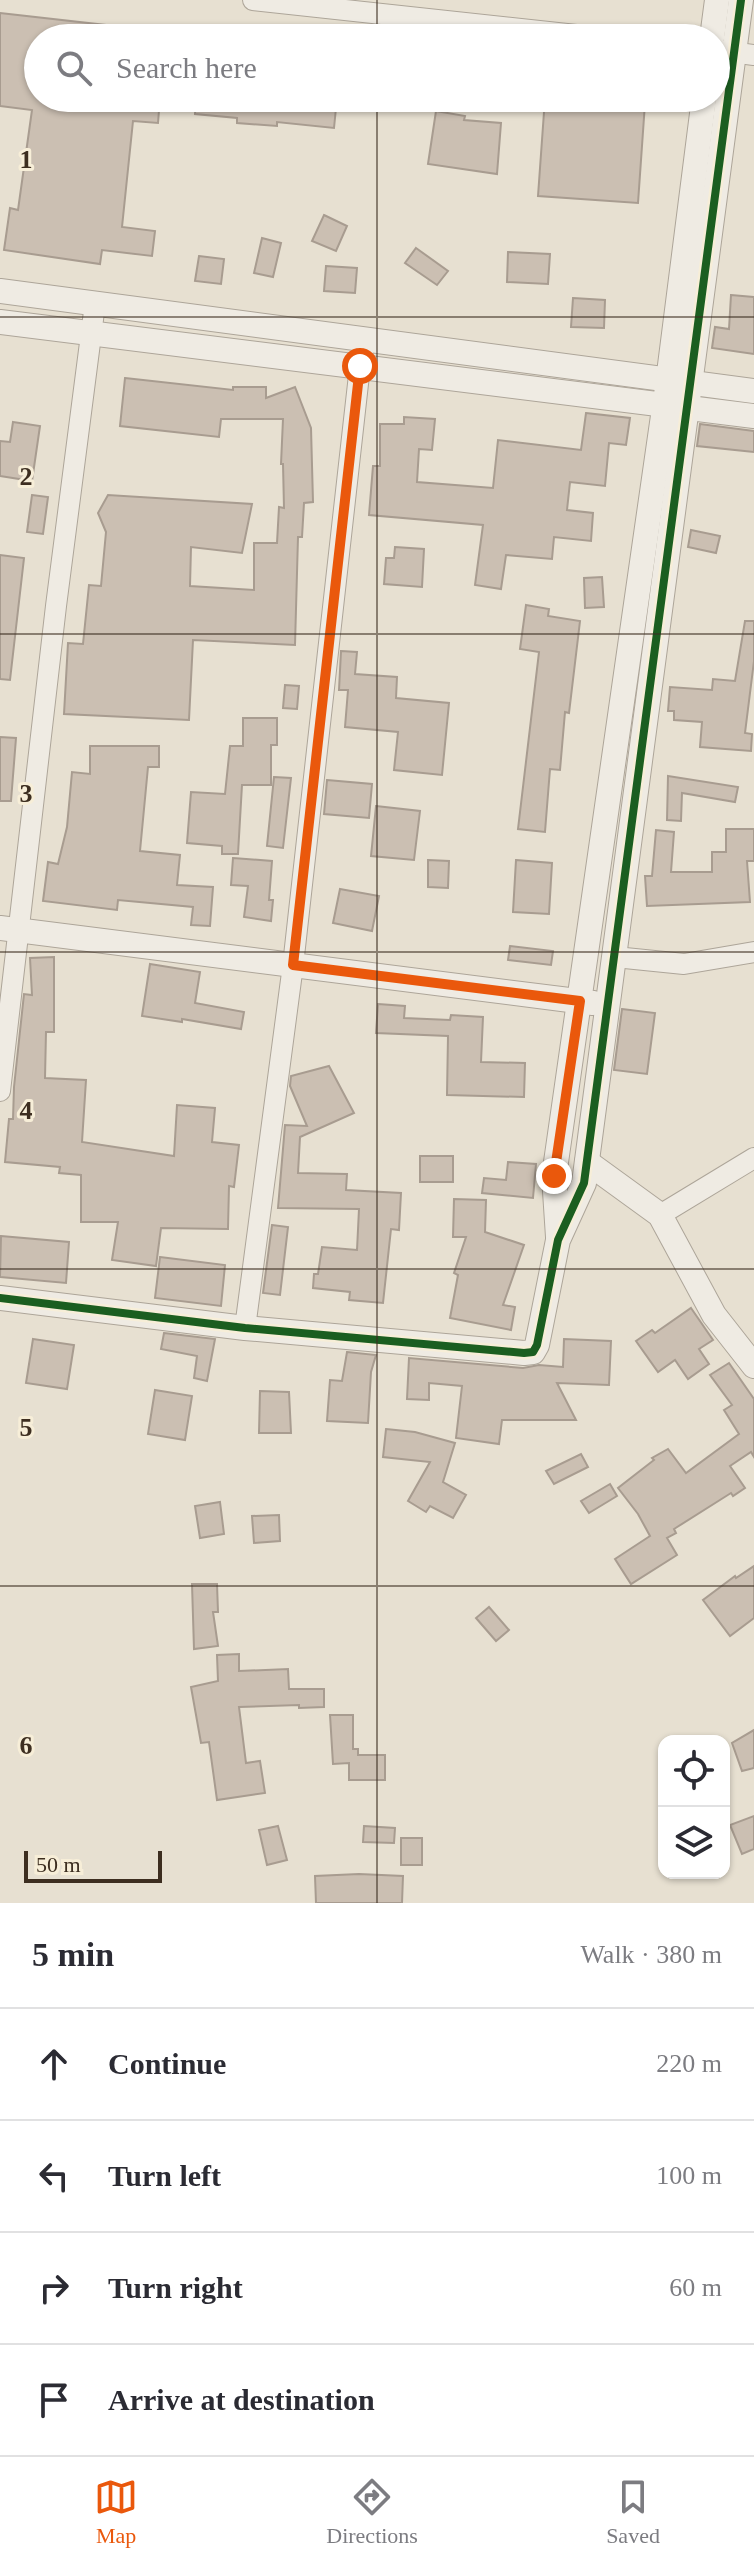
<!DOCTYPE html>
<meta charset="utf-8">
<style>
body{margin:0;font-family:Georgia,serif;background:#f2f2f3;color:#2b2b33}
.controls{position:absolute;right:24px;bottom:24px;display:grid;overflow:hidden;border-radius:16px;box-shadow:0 2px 6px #0004}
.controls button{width:72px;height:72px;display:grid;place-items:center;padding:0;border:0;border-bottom:2px solid #e1e1e2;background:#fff;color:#2b2b33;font:40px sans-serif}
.scale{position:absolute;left:24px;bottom:20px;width:138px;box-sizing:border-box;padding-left:8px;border:4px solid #3d2e20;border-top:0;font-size:22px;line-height:28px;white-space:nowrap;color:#3d2e20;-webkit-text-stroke:6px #f7eed8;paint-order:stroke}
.stop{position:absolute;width:24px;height:24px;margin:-18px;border:6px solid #ea580c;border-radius:50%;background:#fff}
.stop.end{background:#ea580c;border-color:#fff;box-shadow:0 2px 8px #0008}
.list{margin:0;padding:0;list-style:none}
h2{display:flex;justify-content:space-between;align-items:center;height:104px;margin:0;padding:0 32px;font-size:34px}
h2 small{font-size:26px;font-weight:400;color:#7c7c81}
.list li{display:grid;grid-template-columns:52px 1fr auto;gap:24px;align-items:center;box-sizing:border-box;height:112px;padding:0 32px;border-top:2px solid #e1e1e2}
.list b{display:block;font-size:30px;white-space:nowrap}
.list em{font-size:26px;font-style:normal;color:#7c7c81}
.icon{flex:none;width:44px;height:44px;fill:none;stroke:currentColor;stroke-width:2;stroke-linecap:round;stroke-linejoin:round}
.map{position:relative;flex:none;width:754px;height:1903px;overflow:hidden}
.search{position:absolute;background:#fff;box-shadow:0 2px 6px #0004;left:24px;right:24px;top:24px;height:88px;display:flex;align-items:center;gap:20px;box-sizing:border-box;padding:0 28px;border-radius:44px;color:#7c7c81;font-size:30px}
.sheet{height:552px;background:#fff}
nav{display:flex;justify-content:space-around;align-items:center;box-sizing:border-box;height:112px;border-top:2px solid #e1e1e2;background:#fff;font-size:22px;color:#7c7c81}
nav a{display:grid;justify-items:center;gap:4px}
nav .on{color:#ea580c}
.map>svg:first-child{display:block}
</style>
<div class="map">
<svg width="754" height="1903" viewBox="0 0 754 1903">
<rect width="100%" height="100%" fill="#e7e0d1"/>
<g fill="#cbbfb2" stroke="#a89c90" stroke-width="2">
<polygon points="0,13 132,28 132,38 38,38 38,98 160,98 158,123 133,121 122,227 155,231 152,256 102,250 100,264 4,250 10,208 18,210 32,110 0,106"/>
<polygon points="196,98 337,98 334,128 277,122 277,126 237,123 237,118 195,114"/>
<polygon points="545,98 645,103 638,203 538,196"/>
<polygon points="436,111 465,116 464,120 501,123 497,174 428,164"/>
<polygon points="324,215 347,226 336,251 312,241"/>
<polygon points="262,238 281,243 273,277 254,273"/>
<polygon points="416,248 448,271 437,285 405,263"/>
<polygon points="508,252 550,254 548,284 507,282"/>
<polygon points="199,256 224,259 221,284 195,281"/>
<polygon points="326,266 357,268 355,293 324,291"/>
<polygon points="731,295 754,297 754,354 712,348 715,327 729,329"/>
<polygon points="573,298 605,300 604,328 571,327"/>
<polygon points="125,378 233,390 233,387 266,387 266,398 295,387 311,428 313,502 304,503 302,537 298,537 295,645 193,640 189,720 64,714 68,643 83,644 89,585 101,586 106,532 98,513 108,495 252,504 242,553 191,547 190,586 254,590 254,543 277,543 279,507 284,508 283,464 281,464 283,419 221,419 219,437 120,426"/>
<polygon points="586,413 630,418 626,445 609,443 605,486 570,482 567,510 593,513 591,541 554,537 552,559 506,555 501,589 475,585 483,525 369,515 373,466 380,466 380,424 404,424 404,417 435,419 432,450 419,449 417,482 493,488 498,440 581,450"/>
<polygon points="13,422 40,426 32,481 0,476 0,441 10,442"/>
<polygon points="700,424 754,431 754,452 697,446"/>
<polygon points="32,495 48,497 43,534 27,532"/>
<polygon points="691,530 720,536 716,553 688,547"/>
<polygon points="395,547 424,549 422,587 384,584 386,558 394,558"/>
<polygon points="0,555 24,558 10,680 0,679"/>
<polygon points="602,577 604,607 585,608 584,578"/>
<polygon points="526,605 549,609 548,616 580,621 569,713 565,712 560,770 550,769 545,832 518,829 539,652 520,649"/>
<polygon points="745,621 754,621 754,661 745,733 752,734 751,751 700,747 702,722 674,720 674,711 668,711 670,687 712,690 713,679 735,681"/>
<polygon points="341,651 357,652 355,674 397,677 396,698 449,703 442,775 394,770 398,732 345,727 348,690 339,690"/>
<polygon points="285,685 299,686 297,709 283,708"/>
<polygon points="243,718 277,718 277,745 271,745 271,785 242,785 238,854 222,854 222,846 187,843 191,792 225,794 230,746 243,746"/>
<polygon points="0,737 16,738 11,801 0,801"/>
<polygon points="90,746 159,746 159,767 148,767 140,851 180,855 177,885 213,887 210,926 191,925 193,907 118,900 117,910 43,901 48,862 58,864 67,827 72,772 90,774"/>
<polygon points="668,776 738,787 735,802 682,793 681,821 667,820"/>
<polygon points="274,777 291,778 283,848 267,846"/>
<polygon points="327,780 372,784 369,818 324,814"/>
<polygon points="376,806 420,811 414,860 371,856"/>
<polygon points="726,829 754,829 754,861 747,861 750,902 647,906 645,876 652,876 656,830 674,832 671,872 712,872 712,852 726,852"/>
<polygon points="233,858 272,861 269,900 273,900 271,921 244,917 248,886 231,885"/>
<polygon points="428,860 449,861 448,888 428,887"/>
<polygon points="516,860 552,863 549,914 513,912"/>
<polygon points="340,889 379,896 372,931 333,923"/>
<polygon points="510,946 553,951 551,965 508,960"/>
<polygon points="54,957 54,1032 46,1032 45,1078 86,1080 82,1142 174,1156 177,1105 215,1108 212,1142 239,1145 234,1187 229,1186 228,1229 161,1228 156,1266 112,1260 118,1222 81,1222 81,1175 59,1173 60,1167 5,1162 9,1119 13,1119 14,1087 24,994 32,995 30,958"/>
<polygon points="150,964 200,972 195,1003 244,1012 241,1029 182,1019 182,1022 142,1016"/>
<polygon points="378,1004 405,1006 404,1018 450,1020 451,1015 483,1017 481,1062 525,1063 524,1097 447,1095 448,1036 376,1033"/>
<polygon points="622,1009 655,1013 647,1074 614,1070"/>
<polygon points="329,1066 354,1113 300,1137 298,1173 347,1174 346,1190 401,1193 399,1230 391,1229 383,1303 349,1300 350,1292 313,1288 314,1274 318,1274 322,1247 357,1250 359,1209 278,1208 285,1125 307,1126 290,1086 291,1076"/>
<rect x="420" y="1156" width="33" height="26"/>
<polygon points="508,1162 536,1164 533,1198 482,1193 484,1178 506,1180"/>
<polygon points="454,1199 486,1200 485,1232 524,1245 503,1305 515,1307 511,1330 450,1318 458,1275 454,1273 466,1237 453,1237"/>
<polygon points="272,1225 288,1227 280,1295 263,1293"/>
<polygon points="1,1236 69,1242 66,1283 0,1277"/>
<polygon points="160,1257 225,1265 221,1306 155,1298"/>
<polygon points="691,1308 713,1340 699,1349 709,1364 688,1379 675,1360 658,1372 636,1341 652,1330 655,1333"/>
<polygon points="164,1333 215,1339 207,1381 194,1378 197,1356 161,1349"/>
<polygon points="33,1339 74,1345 67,1389 26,1383"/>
<polygon points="564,1339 611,1341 609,1385 557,1383 576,1420 502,1420 499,1444 456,1438 462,1386 429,1383 429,1400 407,1399 409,1358 523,1368 539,1365 563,1367"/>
<polygon points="347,1352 376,1355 371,1372 368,1423 327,1421 330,1380 342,1381"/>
<polygon points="729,1363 754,1399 754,1457 751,1452 730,1466 745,1488 733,1496 731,1493 674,1529 676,1533 667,1538 677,1555 631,1584 615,1559 650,1536 638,1514 618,1488 654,1460 652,1458 668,1449 686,1473 739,1434 724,1410 732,1405 710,1375"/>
<polygon points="155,1390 192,1396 185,1440 148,1434"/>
<polygon points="260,1391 289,1392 291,1433 259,1433"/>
<polygon points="386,1429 415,1432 455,1443 443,1482 466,1495 453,1518 430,1506 426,1512 408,1501 430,1462 383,1457"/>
<polygon points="581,1454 588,1467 554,1484 546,1471"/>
<polygon points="610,1484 617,1496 589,1513 581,1501"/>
<polygon points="220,1502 224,1534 200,1538 195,1506"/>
<polygon points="279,1515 280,1541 254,1543 252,1516"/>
<polygon points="754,1566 754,1618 730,1636 703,1600 735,1576 736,1578"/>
<polygon points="192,1584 217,1584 218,1612 213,1612 218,1646 194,1649"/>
<polygon points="489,1607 509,1630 496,1641 476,1618"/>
<polygon points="239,1654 239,1671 288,1669 289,1689 324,1689 324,1707 299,1708 299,1705 239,1707 246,1763 260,1761 265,1793 217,1800 209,1742 201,1743 191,1687 218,1681 217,1655"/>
<polygon points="330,1715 353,1715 353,1749 358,1749 358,1755 385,1755 385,1780 349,1780 349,1763 333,1764"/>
<polygon points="754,1730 754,1768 742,1771 732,1743"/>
<polygon points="754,1816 754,1849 742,1854 730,1825"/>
<polygon points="278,1826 287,1860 267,1865 259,1830"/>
<polygon points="364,1826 395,1828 394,1843 363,1842"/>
<rect x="401" y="1838" width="21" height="27"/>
<polygon points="359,1874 403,1876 402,1903 316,1903 315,1876"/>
</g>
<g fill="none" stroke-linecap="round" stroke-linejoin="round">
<g stroke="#ada599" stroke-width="22">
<g id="minor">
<polyline points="253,0 604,38"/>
<polyline points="716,50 754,55"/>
<polyline points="615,957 684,964 754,952"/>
<polyline points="0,1091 56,606 95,304"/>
<polyline points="660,1215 754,1158"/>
<polyline points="245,1328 293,965 360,366 365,340"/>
</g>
</g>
<g stroke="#ada599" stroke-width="26">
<g id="tertiary">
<polyline points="712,38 717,0"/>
<polyline points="0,291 754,391"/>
<polyline points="0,322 754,416"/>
<polyline points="0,928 593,1003"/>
<polyline points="587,1162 660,1215 714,1315 754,1366"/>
<polyline points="558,1237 554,1176 668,381 704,98"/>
<polyline points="0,1298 245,1328 524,1353 533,1352 537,1345 558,1240 584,1183 741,0"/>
</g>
</g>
<use href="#minor" stroke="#efebe3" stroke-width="20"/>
<use href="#tertiary" stroke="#efebe3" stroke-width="24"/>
<g stroke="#f7eed8" stroke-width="13">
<polyline id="cycleway" points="0,1298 245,1328 524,1353 533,1352 537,1345 558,1240 584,1183 741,0"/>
</g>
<use href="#cycleway" stroke="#1b5e20" stroke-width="8"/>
</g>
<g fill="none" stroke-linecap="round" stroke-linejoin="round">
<polyline stroke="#ea580c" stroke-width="10" points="360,366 293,965 580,1001 554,1176"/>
</g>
<path fill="none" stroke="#3d2e20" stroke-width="2" stroke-opacity="0.55" d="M377,0V38M377,98V1903M0,317H754M0,634H754M0,952H754M0,1269H754M0,1586H754"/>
<g font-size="26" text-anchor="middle" font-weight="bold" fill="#3d2e20" stroke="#f7eed8" stroke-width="6" stroke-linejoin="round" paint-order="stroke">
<text x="26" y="168">1</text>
<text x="26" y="485">2</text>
<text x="26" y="802">3</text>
<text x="26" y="1119">4</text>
<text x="26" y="1436">5</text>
<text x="26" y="1754">6</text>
</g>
</svg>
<div class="controls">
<button><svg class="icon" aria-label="locate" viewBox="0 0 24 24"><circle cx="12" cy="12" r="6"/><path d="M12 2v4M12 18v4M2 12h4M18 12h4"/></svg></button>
<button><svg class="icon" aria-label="layers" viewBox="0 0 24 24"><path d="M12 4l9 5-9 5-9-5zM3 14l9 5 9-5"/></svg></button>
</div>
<div class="scale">50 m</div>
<div class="stop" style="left:360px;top:366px"></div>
<div class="stop end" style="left:554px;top:1176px"></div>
<div class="search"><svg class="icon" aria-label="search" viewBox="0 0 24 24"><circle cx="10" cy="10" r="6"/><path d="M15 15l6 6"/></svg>Search here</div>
</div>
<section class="sheet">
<h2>5 min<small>Walk · 380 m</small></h2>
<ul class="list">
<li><svg class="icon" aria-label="ahead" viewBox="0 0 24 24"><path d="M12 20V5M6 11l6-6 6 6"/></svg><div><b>Continue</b></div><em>220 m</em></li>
<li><svg class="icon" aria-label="left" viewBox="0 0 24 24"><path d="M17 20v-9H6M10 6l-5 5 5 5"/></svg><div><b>Turn left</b></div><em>100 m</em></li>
<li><svg class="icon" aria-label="right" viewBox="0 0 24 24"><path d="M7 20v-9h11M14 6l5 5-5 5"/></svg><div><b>Turn right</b></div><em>60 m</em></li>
<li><svg class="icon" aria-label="arrive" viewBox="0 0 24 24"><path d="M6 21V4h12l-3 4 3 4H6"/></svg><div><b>Arrive at destination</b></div></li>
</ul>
</section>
<nav>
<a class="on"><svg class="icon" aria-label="map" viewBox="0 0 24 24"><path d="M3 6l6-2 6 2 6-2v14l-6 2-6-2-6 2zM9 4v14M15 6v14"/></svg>Map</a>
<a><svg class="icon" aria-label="directions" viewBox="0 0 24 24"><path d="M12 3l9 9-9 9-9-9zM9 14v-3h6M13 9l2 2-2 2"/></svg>Directions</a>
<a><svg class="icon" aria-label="saved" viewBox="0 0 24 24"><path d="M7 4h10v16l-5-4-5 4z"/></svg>Saved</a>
</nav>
